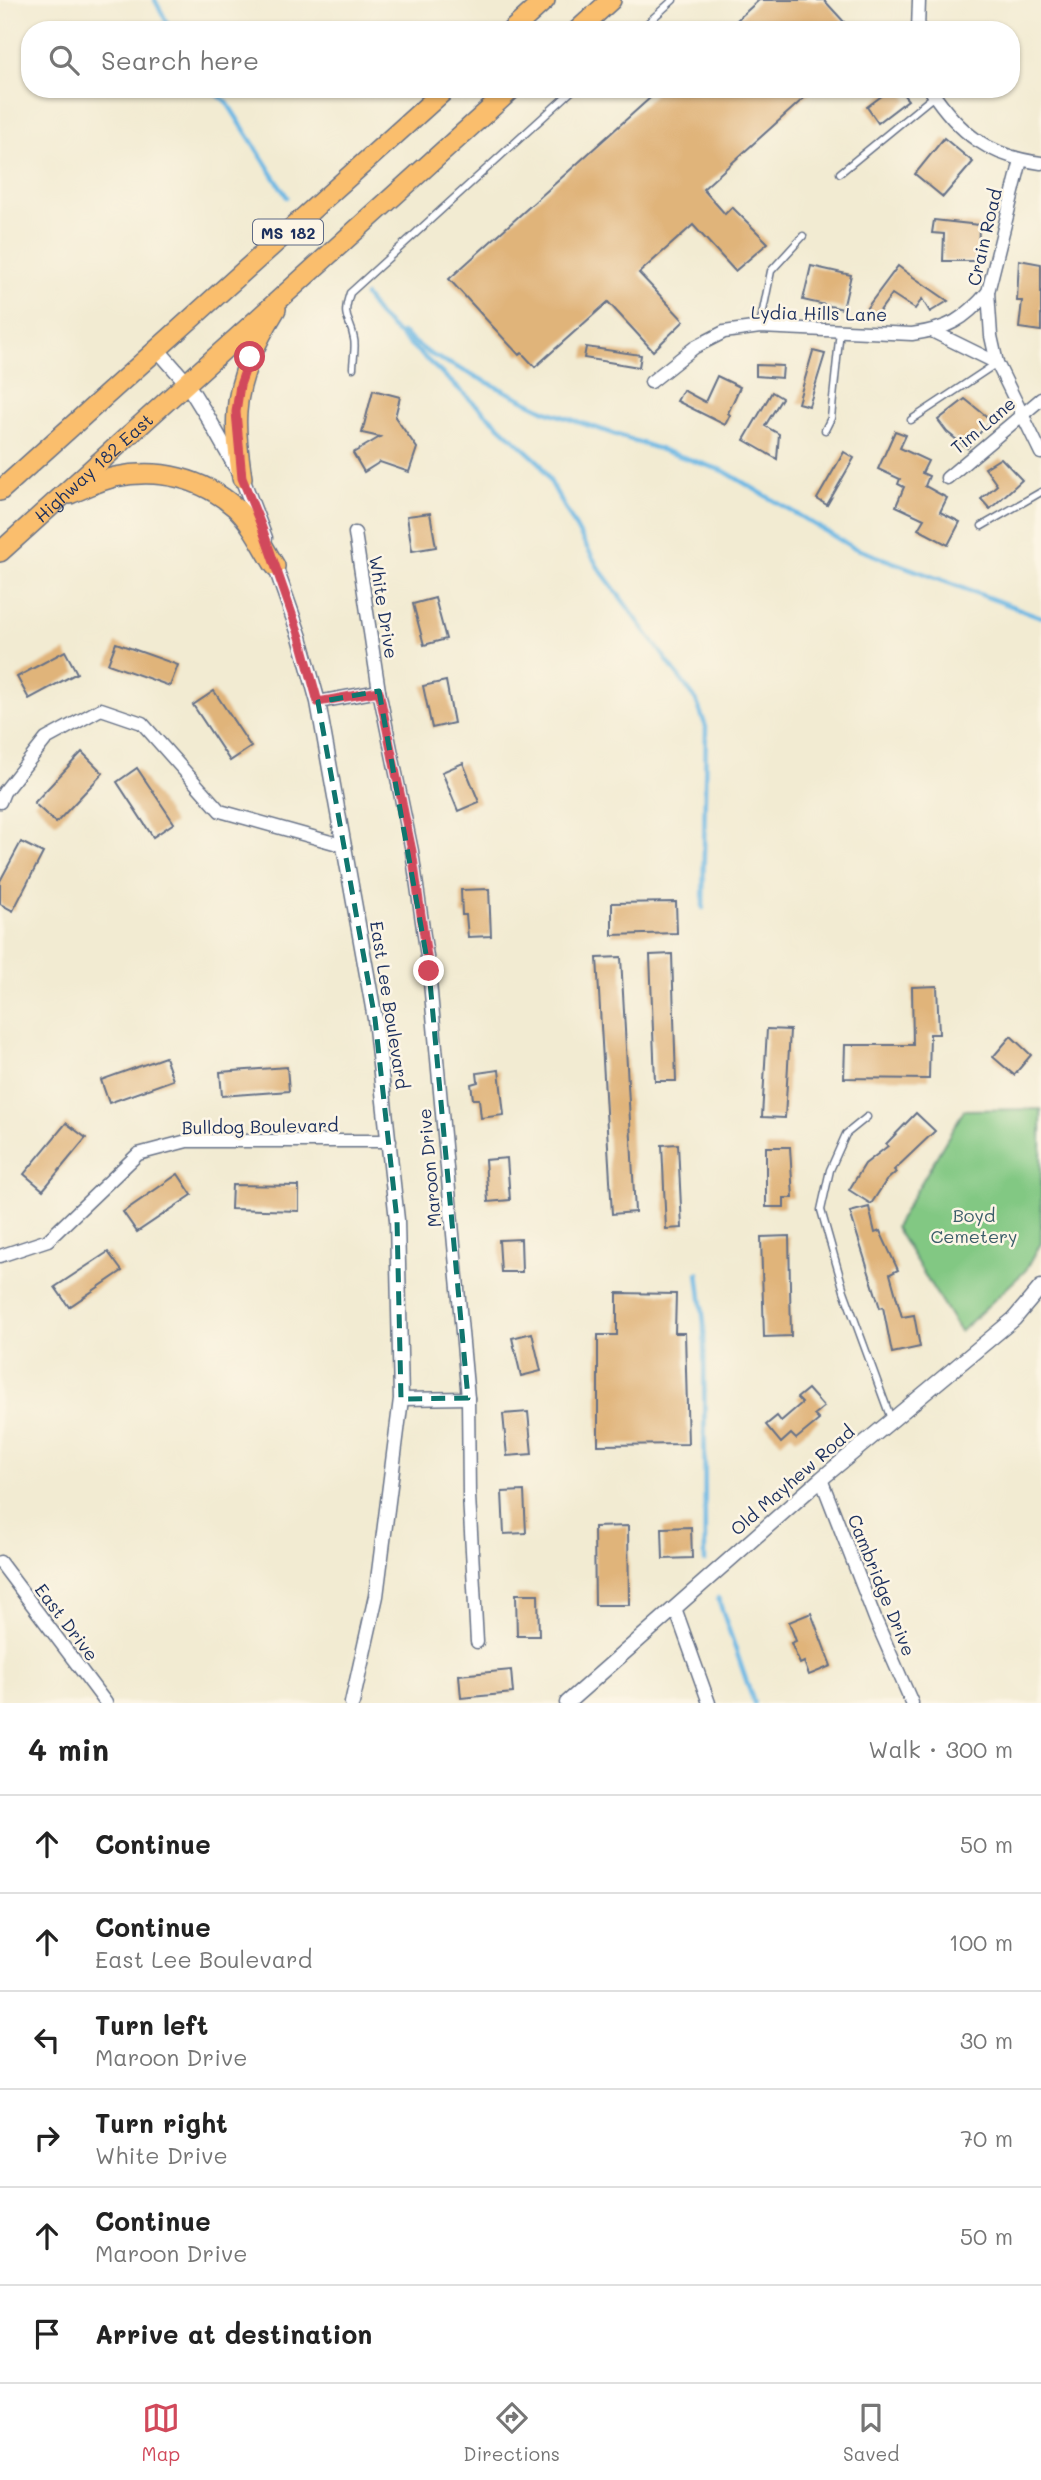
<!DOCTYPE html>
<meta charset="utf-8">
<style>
body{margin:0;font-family:Mali,sans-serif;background:#f2f2f2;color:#222}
.stop{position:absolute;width:21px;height:21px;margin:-16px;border:5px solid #d1495b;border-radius:50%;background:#fff}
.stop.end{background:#d1495b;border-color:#fff;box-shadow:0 2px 7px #0008}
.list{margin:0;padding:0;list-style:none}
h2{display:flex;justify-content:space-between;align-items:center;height:91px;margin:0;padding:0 28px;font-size:30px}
h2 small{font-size:23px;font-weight:400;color:#767676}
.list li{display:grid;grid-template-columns:46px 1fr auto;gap:21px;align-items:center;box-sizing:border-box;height:98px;padding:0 28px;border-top:2px solid #e0e0e0}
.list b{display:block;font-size:26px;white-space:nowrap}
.list p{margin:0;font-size:23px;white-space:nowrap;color:#767676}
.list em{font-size:23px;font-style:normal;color:#767676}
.icon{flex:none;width:38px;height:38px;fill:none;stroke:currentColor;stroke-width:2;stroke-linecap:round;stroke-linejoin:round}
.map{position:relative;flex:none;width:1041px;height:1703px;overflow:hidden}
.search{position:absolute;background:#fff;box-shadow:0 2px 5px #0004;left:21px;right:21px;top:21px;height:77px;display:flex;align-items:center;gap:18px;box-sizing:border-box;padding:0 24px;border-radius:28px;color:#767676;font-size:26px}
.sheet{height:679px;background:#fff}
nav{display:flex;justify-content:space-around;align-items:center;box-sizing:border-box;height:98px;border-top:2px solid #e0e0e0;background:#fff;font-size:19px;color:#767676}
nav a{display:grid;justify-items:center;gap:4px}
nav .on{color:#d1495b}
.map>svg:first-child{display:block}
</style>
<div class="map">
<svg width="1041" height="1703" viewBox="0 0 1041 1703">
<rect width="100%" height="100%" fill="#fcf5e5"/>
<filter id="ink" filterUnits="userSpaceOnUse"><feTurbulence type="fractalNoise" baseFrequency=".0143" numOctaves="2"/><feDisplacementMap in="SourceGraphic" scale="14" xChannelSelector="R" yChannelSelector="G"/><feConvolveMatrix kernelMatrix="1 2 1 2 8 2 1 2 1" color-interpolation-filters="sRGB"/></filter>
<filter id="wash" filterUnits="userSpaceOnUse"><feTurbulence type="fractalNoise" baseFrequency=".00686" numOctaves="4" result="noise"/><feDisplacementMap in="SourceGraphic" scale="28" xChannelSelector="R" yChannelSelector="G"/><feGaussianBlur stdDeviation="1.57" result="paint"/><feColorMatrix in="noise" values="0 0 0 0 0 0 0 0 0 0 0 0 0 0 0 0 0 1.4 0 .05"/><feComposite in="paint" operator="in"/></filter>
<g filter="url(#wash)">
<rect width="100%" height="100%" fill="#f2ebd2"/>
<polygon fill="#82c883" stroke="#4e7c70" stroke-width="2" points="1041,1109 1041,1243 1026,1270 960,1332 895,1227 964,1110"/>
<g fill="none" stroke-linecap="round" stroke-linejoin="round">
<g stroke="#6bb7e4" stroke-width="4.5">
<polyline points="155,0 171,30"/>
<polyline points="208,89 226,101 287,197"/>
<polyline points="365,296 379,316 540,463 598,567 696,700 706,727 703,908"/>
<polyline points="402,333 430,354 546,411 724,471 852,547 1041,617"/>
<polyline points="698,1273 704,1323 705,1561"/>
<polyline points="718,1598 754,1703"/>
</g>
</g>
<g id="blocks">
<g fill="#e0b47a">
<polygon points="759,0 824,0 845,23 837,30 726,30"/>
<polygon points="660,89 814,89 703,189 725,214 732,207 768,243 735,271 693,225 639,273 684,321 653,351 608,302 535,367 522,353 519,355 449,279"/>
<polygon points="891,89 899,89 908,100 878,123 867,107"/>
<polygon points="944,138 973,162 943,197 915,174"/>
<polygon points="934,220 979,225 978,261 943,261 944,234 932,233"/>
<polygon points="1019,260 1041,264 1041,331 1019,328 1022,301 1017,301"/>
<polygon points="811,266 851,275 843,309 803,300"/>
<polygon points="898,266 906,272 948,301 930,312 922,299 915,309 892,294 876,316 866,309"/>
<polygon points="586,347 641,355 639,367 584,358"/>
<polygon points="813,351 825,354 809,406 798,403"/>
<polygon points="756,365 783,366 782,378 756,376"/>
<polygon points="717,376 740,387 728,413 730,415 725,425 677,401 683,390 705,402"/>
<polygon points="373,390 400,397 395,417 417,448 409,472 380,462 364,472 353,453 380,437 362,433"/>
<polygon points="772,392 782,398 765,426 779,434 777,459 744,440"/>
<polygon points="965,399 991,420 967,448 947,432 938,420"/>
<polygon points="895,431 906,435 900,448 928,461 922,473 929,476 925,486 947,498 940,512 960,522 948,545 918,529 924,519 896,506 904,487 898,484 900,479 878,469"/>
<polygon points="844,452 854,458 827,505 817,499"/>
<polygon points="1001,458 1022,480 990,509 981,499 997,485 985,468"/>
<polygon points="430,513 436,547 412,551 407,516"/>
<polygon points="435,598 446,639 424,645 413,604"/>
<polygon points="116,643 178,665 170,686 108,664"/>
<polygon points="65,651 77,673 29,699 17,677"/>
<polygon points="446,681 454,723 432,728 423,686"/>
<polygon points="214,691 251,747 230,761 193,705"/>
<polygon points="82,752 103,773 56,823 34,803"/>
<polygon points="463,763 479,802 458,811 442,772"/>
<polygon points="137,768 174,823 153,837 117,782"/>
<polygon points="21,842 43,853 13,911 0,904 0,881"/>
<polygon points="489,889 491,936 468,937 466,915 462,915 461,890"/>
<polygon points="676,902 677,933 612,935 612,903"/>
<polygon points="672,954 676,1081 655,1081 650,955"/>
<polygon points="621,957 635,1212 612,1214 597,958"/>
<polygon points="937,986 939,1034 930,1034 929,1079 844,1078 845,1045 913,1045 912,987"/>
<polygon points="767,1029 790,1030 785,1118 762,1117"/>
<polygon points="1011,1036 1031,1055 1014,1075 993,1057"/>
<polygon points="165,1057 173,1080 109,1103 101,1080"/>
<polygon points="287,1067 289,1091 222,1096 220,1072"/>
<polygon points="499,1070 504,1115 481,1118 479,1099 473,1099 471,1084 478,1082 477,1073"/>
<polygon points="916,1113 935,1131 894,1170 896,1172 886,1181 871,1204 849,1190 865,1164 888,1146 886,1144"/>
<polygon points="66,1123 86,1138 43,1190 24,1174"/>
<polygon points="678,1144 682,1228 666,1229 662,1145"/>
<polygon points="766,1147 790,1147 793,1198 784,1198 784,1207 766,1207"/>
<polygon points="507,1158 510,1200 488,1202 485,1160"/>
<polygon points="178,1174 192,1195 137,1232 123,1212"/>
<polygon points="232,1185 299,1186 299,1211 231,1209"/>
<polygon points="869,1207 875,1233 880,1231 898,1270 890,1274 902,1317 914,1315 920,1347 892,1353 883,1307 880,1308 850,1212"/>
<polygon points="789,1236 791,1336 764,1337 761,1237"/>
<polygon points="521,1239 522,1272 501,1272 499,1240"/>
<polygon points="108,1252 122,1271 69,1307 55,1287"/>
<polygon points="617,1293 676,1294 675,1333 685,1333 688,1444 598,1445 598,1335 617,1335"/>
<polygon points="532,1333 541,1371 521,1376 512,1338"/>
<polygon points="808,1389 824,1407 814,1415 819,1420 796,1439 791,1434 781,1443 766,1425 777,1416 781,1421 802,1403 797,1398"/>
<polygon points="528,1412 532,1454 507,1456 503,1414"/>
<polygon points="524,1491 526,1533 504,1534 502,1492"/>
<polygon points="628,1526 629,1605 595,1605 594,1527"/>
<polygon points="691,1527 692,1558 663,1559 662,1528"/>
<polygon points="516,1594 538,1594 539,1636 517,1636"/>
<polygon points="811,1613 831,1666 809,1675 804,1662 800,1664 791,1643 796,1641 789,1622"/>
<polygon points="511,1670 513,1693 461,1698 459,1675"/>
</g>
</g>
</g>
<g filter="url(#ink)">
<use href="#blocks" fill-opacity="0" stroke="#667187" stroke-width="2"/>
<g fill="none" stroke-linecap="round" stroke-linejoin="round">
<g stroke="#667187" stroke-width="9">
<g id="service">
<polyline points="640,30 673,0"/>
<polyline points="840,173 934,96"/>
<polyline points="760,326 771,271 803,236"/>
<path d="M353,368C353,359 356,347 354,339C350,316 341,320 350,293L574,89"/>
<polyline points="911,420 997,363"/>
<polyline points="825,430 831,418 840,330"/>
<polyline points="982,526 1041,492"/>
<polyline points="867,1117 846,1134 830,1170 821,1210 844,1291 891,1419"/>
</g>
</g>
<g stroke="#667187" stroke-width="15">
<g id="minor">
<polyline points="918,30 919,0"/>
<path d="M930,89C959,133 988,156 1041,163"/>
<polyline points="1021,160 988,292 991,336 997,363 1041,453"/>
<polyline points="932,331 997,363"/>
<path d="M651,382L695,347L724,332L760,327L912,334C948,329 964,320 988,292"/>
<polyline points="947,478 1041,399"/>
<polyline points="355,533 379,691 412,851 429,971 468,1398 469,1496 477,1642"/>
<polyline points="318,702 379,691"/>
<polyline points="0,802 4,792 46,739 101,709 142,723 220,811 345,846"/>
<polyline points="0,1256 48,1240 138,1154 187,1141 390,1141"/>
<polyline points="401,1399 468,1398"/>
<polyline points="821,1479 876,1621 912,1703"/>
<polyline points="0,1562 106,1703"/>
<polyline points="675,1608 709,1703"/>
</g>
</g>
<g stroke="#667187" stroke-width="17">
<g id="tertiary">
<polyline points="158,350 186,382 207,416 242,478 265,538"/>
<polyline points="272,557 300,637 318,702 375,1019 397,1220 401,1399 376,1596 352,1703"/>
<polyline points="567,1703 821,1479 1014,1319 1041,1287"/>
</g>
</g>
<g stroke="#667187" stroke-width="22">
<g id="primary">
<polyline points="512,30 545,0"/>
<polyline points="578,30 611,0"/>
<path d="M242,478C239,456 235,433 237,412C239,375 257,340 276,309"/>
<polyline points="0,491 446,89"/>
<path d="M70,494C85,488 100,480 115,477C159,468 202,478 236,508C252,523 263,547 275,566"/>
<path id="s1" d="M0,552L512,89"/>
</g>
</g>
<use href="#service" stroke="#fff" stroke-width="6"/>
<use href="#minor" stroke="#fff" stroke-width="12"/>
<use href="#tertiary" stroke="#fff" stroke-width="14"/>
<use href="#primary" stroke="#fabe6d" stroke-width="19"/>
</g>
</g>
<g fill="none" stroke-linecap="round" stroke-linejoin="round" filter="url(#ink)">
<polyline stroke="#d1495b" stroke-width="9" points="250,357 240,385 236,412 242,478 261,525 300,637 318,702 379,691 412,851 429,971"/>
</g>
<path fill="none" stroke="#0f766e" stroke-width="5" stroke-dasharray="14 9" stroke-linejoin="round" d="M379,691L429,971L468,1398L401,1399L397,1220L375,1019L318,702Z"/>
<g text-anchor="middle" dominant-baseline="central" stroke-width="5" stroke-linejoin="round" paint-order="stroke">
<rect fill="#fcf5e5" stroke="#5e6a86" stroke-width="2" x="253" y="219.5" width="70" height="25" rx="5"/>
<g font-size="16" font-weight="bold" fill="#1b2f5e">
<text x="288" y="232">MS 182</text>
</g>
<g font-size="18" fill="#1b2f5e" stroke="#fcf5e5">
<text transform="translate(984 237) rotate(-77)">Crain Road</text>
<text transform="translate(819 313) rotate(1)">Lydia Hills Lane</text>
<text transform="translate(983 425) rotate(-40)">Tim Lane</text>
<text stroke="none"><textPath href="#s1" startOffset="126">Highway 182 East</textPath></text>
<text transform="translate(384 607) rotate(81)">White Drive</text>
<text transform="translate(390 1005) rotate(81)">East Lee Boulevard</text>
<text transform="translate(260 1126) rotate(-1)">Bulldog Boulevard</text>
<text transform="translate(429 1168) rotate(-95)">Maroon Drive</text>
<text transform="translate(792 1480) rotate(-41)">Old Mayhew Road</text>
<text transform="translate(882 1585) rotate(68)">Cambridge Drive</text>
<text transform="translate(67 1622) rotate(53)">East Drive</text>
</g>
<g font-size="18" fill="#3a5d69" stroke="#fcf5e5">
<text x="974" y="1215">Boyd<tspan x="974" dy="21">Cemetery</tspan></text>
</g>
</g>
</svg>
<div class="stop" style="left:250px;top:357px"></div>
<div class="stop end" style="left:429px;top:971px"></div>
<div class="search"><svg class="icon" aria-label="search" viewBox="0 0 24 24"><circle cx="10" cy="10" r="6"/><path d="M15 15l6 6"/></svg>Search here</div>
</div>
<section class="sheet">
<h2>4 min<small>Walk · 300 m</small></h2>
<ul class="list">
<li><svg class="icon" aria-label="ahead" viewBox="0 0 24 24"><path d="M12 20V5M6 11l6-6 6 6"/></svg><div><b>Continue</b></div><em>50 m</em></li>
<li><svg class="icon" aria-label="ahead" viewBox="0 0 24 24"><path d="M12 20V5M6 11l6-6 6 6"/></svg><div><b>Continue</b><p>East Lee Boulevard</p></div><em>100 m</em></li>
<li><svg class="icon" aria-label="left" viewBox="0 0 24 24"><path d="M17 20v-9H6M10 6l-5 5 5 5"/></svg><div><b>Turn left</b><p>Maroon Drive</p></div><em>30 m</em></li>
<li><svg class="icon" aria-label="right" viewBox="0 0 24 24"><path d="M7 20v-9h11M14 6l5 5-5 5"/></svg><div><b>Turn right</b><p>White Drive</p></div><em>70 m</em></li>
<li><svg class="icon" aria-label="ahead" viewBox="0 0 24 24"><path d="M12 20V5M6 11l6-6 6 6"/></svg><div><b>Continue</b><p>Maroon Drive</p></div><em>50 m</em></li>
<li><svg class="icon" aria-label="arrive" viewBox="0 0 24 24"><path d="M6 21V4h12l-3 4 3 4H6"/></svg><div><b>Arrive at destination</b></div></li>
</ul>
</section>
<nav>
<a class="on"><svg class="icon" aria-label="map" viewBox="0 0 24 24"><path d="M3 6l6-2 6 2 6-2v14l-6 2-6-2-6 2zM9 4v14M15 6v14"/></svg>Map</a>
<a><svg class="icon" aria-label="directions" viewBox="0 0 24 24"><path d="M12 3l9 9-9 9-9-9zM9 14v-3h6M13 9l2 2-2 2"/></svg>Directions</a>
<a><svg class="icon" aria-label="saved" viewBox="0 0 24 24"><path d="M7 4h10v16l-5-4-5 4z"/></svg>Saved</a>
</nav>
